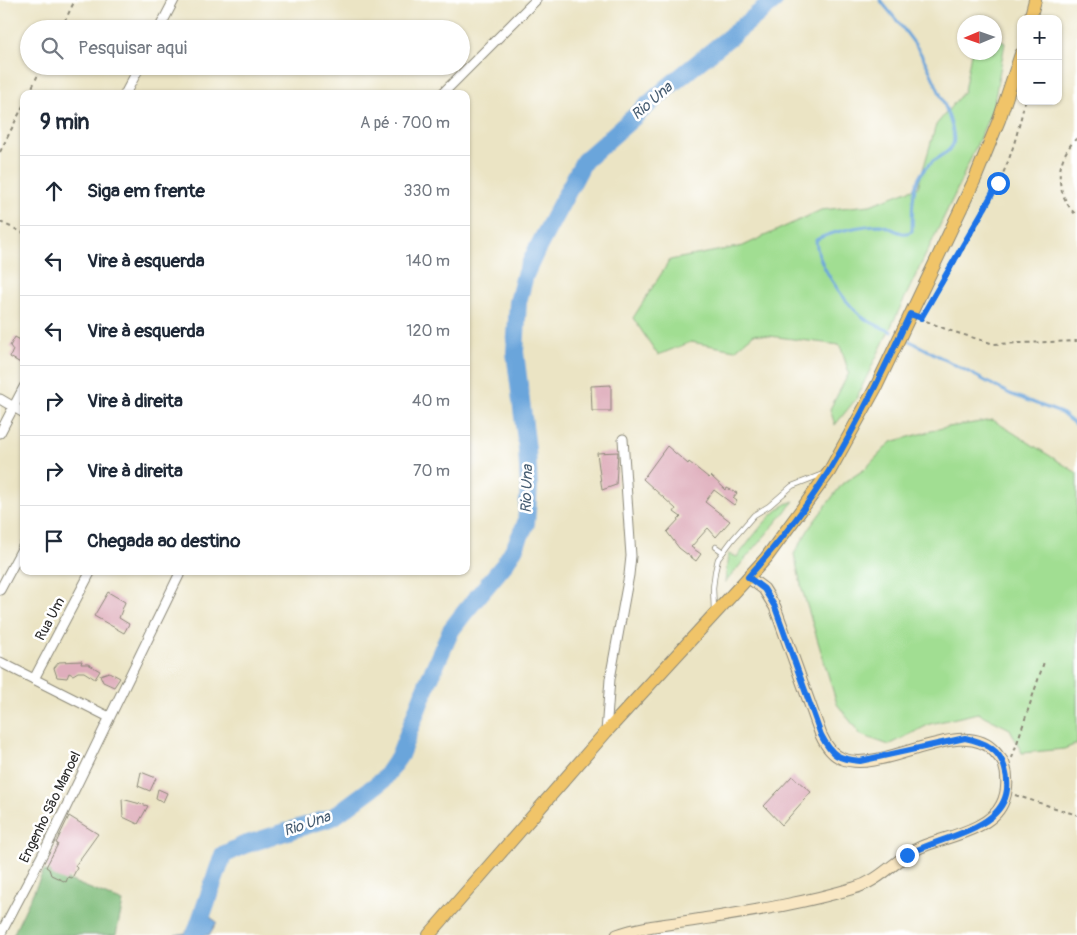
<!DOCTYPE html>
<html lang="pt">
<meta charset="utf-8">
<style>
body{margin:0;font-family:Pangolin,sans-serif;background:#f6f6f7;color:#1f2937}
.controls{position:absolute;right:15px;top:15px;display:grid;overflow:hidden;border-radius:10px;box-shadow:0 1px 4px #0004}
.controls button{width:45px;height:45px;display:grid;place-items:center;padding:0;border:0;border-bottom:1px solid #e0e1e3;background:#fff;color:#1f2937;font:25px sans-serif}
.compass{position:absolute;left:957px;top:15px;width:45px;height:45px;border-radius:50%;background:#fff;box-shadow:0 1px 4px #0004;rotate:268deg}
.stop{position:absolute;width:15px;height:15px;margin:-11px;border:4px solid #1a73e8;border-radius:50%;background:#fff}
.stop.end{background:#1a73e8;border-color:#fff;box-shadow:0 1px 5px #0008}
.list{margin:0;padding:0;list-style:none}
h2{display:flex;justify-content:space-between;align-items:center;height:65px;margin:0;padding:0 20px;font-size:21px}
h2 small{font-size:16px;font-weight:400;color:#747a83}
.list li{display:grid;grid-template-columns:32px 1fr auto;gap:15px;align-items:center;box-sizing:border-box;height:70px;padding:0 20px;border-top:1px solid #e0e1e3}
.list b{display:block;font-size:19px;white-space:nowrap}
.list em{font-size:16px;font-style:normal;color:#747a83}
.icon{flex:none;width:28px;height:28px;fill:none;stroke:currentColor;stroke-width:2;stroke-linecap:round;stroke-linejoin:round}
.map{position:relative;flex:none;width:1077px;height:935px;overflow:hidden}
.search{position:absolute;background:#fff;box-shadow:0 1px 4px #0004;left:20px;top:20px;width:450px;height:55px;display:flex;align-items:center;gap:12px;box-sizing:border-box;padding:0 18px;border-radius:28px;color:#747a83;font-size:19px}
.panel{position:absolute;background:#fff;box-shadow:0 1px 4px #0004;left:20px;top:90px;width:450px;height:485px;border-radius:10px}
.map>svg:first-child{display:block}
</style>
<div class="map">
<svg width="1077" height="935" viewBox="0 0 1077 935">
<rect width="100%" height="100%" fill="#fff"/>
<filter id="ink" filterUnits="userSpaceOnUse"><feTurbulence type="fractalNoise" baseFrequency=".02" numOctaves="2"/><feDisplacementMap in="SourceGraphic" scale="10" xChannelSelector="R" yChannelSelector="G"/><feConvolveMatrix kernelMatrix="1 2 1 2 8 2 1 2 1" color-interpolation-filters="sRGB"/></filter>
<filter id="wash" filterUnits="userSpaceOnUse"><feTurbulence type="fractalNoise" baseFrequency=".0096" numOctaves="4" result="noise"/><feDisplacementMap in="SourceGraphic" scale="20" xChannelSelector="R" yChannelSelector="G"/><feGaussianBlur stdDeviation="1.12" result="paint"/><feColorMatrix in="noise" values="0 0 0 0 0 0 0 0 0 0 0 0 0 0 0 0 0 1.4 0 .05"/><feComposite in="paint" operator="in"/></filter>
<g filter="url(#wash)">
<rect width="100%" height="100%" fill="#ebe4c4"/>
<g fill="#a1de92" stroke="#66845e">
<polygon points="995,38 1005,43 993,108 955,194 856,399 835,425 830,409 849,373 840,345 754,334 735,350 691,342 658,355 633,318 670,260 743,246 821,210 870,205 918,187 936,125 964,91 971,53 994,52"/>
<polygon points="993,420 1077,473 1077,744 1064,749 1022,753 1010,729 978,713 930,724 889,745 861,735 837,704 802,589 794,554 810,527 842,484 865,469 891,442 942,428"/>
<path d="M794,501L725,583L728,554L737,557C751,540 772,507 794,501Z"/>
</g>
<polygon fill="#80bd7c" stroke="#567454" points="44,870 123,902 116,935 13,935"/>
<polygon fill="#6ba5db" stroke="#4b6883" points="203,912 217,922 209,935 175,935 185,933"/>
<g fill="none" stroke-linecap="round" stroke-linejoin="round">
<g stroke="#6ba5db" stroke-width="3">
<path d="M880,0C893,16 907,32 918,49C927,63 959,130 953,144C949,153 940,156 933,161C909,180 913,204 912,231C901,238 892,226 880,225C864,225 829,232 816,240C817,264 843,300 861,316C869,323 882,327 892,332"/>
<polyline points="908,340 1010,394 1061,413 1077,426"/>
</g>
<polyline stroke="#6ba5db" stroke-width="18" points="195,935 223,855 244,845 333,817 383,780 400,755 425,689 451,630 464,613 504,565 515,547 526,523 529,487 527,449 515,352 518,302 525,275 536,251 584,161 668,87 775,0"/>
</g>
<g id="blocks">
<g fill="#dfaebc">
<polygon points="15,337 24,342 24,365 10,357 13,350 10,346"/>
<polygon points="611,385 611,411 592,411 591,386"/>
<polygon points="667,446 688,464 689,462 709,478 711,476 726,490 727,488 737,493 733,498 737,501 734,505 714,490 705,502 730,521 716,537 708,528 691,547 701,554 696,561 679,548 667,532 681,517 674,512 676,509 643,479"/>
<polygon points="618,452 616,485 602,490 597,453"/>
<polygon points="108,592 125,602 119,618 129,624 124,633 94,616"/>
<polygon points="82,661 81,664 88,664 100,671 95,679 84,672 78,672 73,675 69,673 67,678 57,677 54,668 59,662"/>
<polygon points="109,672 120,678 114,687 103,682 100,675"/>
<polygon points="141,772 156,778 150,791 138,786"/>
<polygon points="792,776 811,792 782,825 764,806"/>
<polygon points="158,789 167,793 163,802 156,798"/>
<polygon points="122,799 148,806 138,824 123,817"/>
<polygon points="69,816 98,834 75,866 77,868 72,878 68,877 66,882 51,875 49,869 46,867 58,844 56,843"/>
</g>
</g>
</g>
<g filter="url(#ink)">
<use href="#blocks" fill-opacity="0" stroke="#8b8878" stroke-width="1"/>
<g fill="none" stroke-linecap="round" stroke-linejoin="round">
<g stroke="#8b8878" stroke-width="6">
<g id="lane">
<polyline points="716,547 723,552"/>
<polyline points="714,610 713,588 715,572 718,559 733,539 754,515 769,506 792,486 823,474"/>
</g>
</g>
<g stroke="#8b8878" stroke-width="11">
<g id="street">
<polyline points="159,29 174,0"/>
<polyline points="125,94 140,66"/>
<polyline points="442,94 536,0"/>
<polyline points="0,399 24,413"/>
<polyline points="0,433 24,387"/>
<polyline points="0,590 24,545"/>
<polyline points="0,662 109,717"/>
<polyline points="34,679 91,571"/>
<polyline points="606,732 610,679 629,575 631,556 623,439"/>
<polyline points="0,935 48,844 181,571"/>
</g>
</g>
<g stroke="#8b8878" stroke-width="13">
<path id="secondary" d="M617,935C644,925 674,924 703,919C753,911 805,903 854,888C881,881 896,858 921,847C945,837 990,830 1002,804C1008,792 1008,776 1004,764C1002,759 998,756 995,752C963,714 884,774 843,759C832,755 826,746 821,735L775,607L764,589L748,577"/>
</g>
<g stroke="#8b8878" stroke-width="14">
<g id="primary">
<polyline points="1030,19 1035,0"/>
<polyline points="429,935 606,732 766,558 829,472 876,387 975,179 999,120 1021,54"/>
</g>
</g>
<g stroke="#8b8878" stroke-width="2" stroke-dasharray="4 4" stroke-linecap="butt">
<polyline points="61,29 75,0"/>
<polyline points="29,94 42,66"/>
<path d="M1077,138C1054,160 1054,193 1077,216"/>
<polyline points="0,152 24,104"/>
<polyline points="0,222 24,233"/>
<path d="M925,312C953,264 986,216 1007,164C1015,144 1020,122 1025,101"/>
<polyline points="919,318 948,330 994,344 1077,341"/>
<polyline points="1012,758 1044,662"/>
<polyline points="1015,795 1077,815"/>
</g>
<use href="#lane" stroke="#fff" stroke-width="4.5"/>
<use href="#street" stroke="#fff" stroke-width="9"/>
<use href="#secondary" stroke="#f9e7c3" stroke-width="11"/>
<use href="#primary" stroke="#f0c469" stroke-width="12"/>
</g>
</g>
<g fill="none" stroke-linecap="round" stroke-linejoin="round" filter="url(#ink)">
<path stroke="#1a73e8" stroke-width="6" d="M907,855C943,834 1022,829 1005,769C1000,749 984,742 965,738L860,761C838,759 832,756 821,735L775,607L764,589L748,577C778,544 806,508 829,471C860,420 885,367 910,314L921,318L984,209L998,183"/>
</g>
<g text-anchor="middle" dominant-baseline="central" stroke-width="5" stroke-linejoin="round" paint-order="stroke">
<g font-size="14" fill="#2b2b2b" stroke="#fff">
<text transform="translate(50 619) rotate(-62)">Rua Um</text>
<text transform="translate(50 807) rotate(-64)">Engenho São Manoel</text>
</g>
<g font-size="15" font-style="italic" fill="#455c71" stroke="#fff">
<text transform="translate(652 101) rotate(-41)">Rio Una</text>
<text transform="translate(527 489) rotate(-88)">Rio Una</text>
<text transform="translate(307 824) rotate(-19)">Rio Una</text>
</g>
</g>
</svg>
<div class="controls">
<button>+</button>
<button>−</button>
</div>
<svg class="compass" viewBox="-18 -18 36 36"><path d="M0-13l5 13h-10z" fill="#e53935"/><path d="M0 13l5-13h-10z" fill="#747a83"/></svg>
<div class="stop" style="left:998px;top:183px"></div>
<div class="stop end" style="left:907px;top:855px"></div>
<div class="search"><svg class="icon" aria-label="search" viewBox="0 0 24 24"><circle cx="10" cy="10" r="6"/><path d="M15 15l6 6"/></svg>Pesquisar aqui</div>
<section class="panel">
<h2>9 min<small>A pé · 700 m</small></h2>
<ul class="list">
<li><svg class="icon" aria-label="ahead" viewBox="0 0 24 24"><path d="M12 20V5M6 11l6-6 6 6"/></svg><div><b>Siga em frente</b></div><em>330 m</em></li>
<li><svg class="icon" aria-label="left" viewBox="0 0 24 24"><path d="M17 20v-9H6M10 6l-5 5 5 5"/></svg><div><b>Vire à esquerda</b></div><em>140 m</em></li>
<li><svg class="icon" aria-label="left" viewBox="0 0 24 24"><path d="M17 20v-9H6M10 6l-5 5 5 5"/></svg><div><b>Vire à esquerda</b></div><em>120 m</em></li>
<li><svg class="icon" aria-label="right" viewBox="0 0 24 24"><path d="M7 20v-9h11M14 6l5 5-5 5"/></svg><div><b>Vire à direita</b></div><em>40 m</em></li>
<li><svg class="icon" aria-label="right" viewBox="0 0 24 24"><path d="M7 20v-9h11M14 6l5 5-5 5"/></svg><div><b>Vire à direita</b></div><em>70 m</em></li>
<li><svg class="icon" aria-label="arrive" viewBox="0 0 24 24"><path d="M6 21V4h12l-3 4 3 4H6"/></svg><div><b>Chegada ao destino</b></div></li>
</ul>
</section>
</div>
